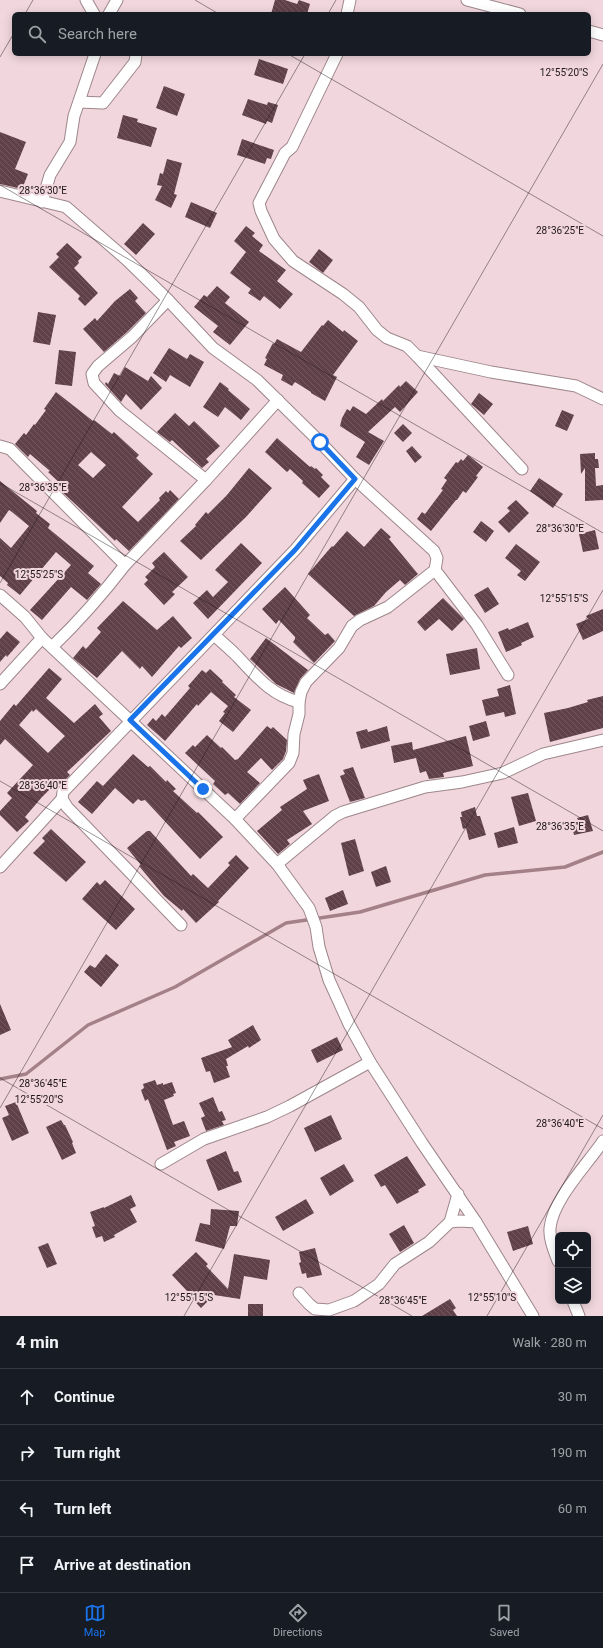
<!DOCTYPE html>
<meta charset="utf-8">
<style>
body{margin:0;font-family:Roboto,sans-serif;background:#20242c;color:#f1f3f6}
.controls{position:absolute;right:12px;bottom:12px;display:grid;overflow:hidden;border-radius:6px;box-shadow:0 2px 10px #0003}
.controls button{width:36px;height:36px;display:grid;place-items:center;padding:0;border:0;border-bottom:1px solid #363941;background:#171b24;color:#f1f3f6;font:20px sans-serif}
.stop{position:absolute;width:12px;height:12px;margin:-9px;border:3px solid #1a73e8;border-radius:50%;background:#fff}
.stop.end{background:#1a73e8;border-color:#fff;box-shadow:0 1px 4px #0008}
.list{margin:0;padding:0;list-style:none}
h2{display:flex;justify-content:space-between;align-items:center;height:52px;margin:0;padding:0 16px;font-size:17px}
h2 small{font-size:13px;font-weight:400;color:#9ea1a6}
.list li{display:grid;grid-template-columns:26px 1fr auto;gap:12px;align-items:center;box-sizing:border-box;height:56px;padding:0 16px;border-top:1px solid #363941}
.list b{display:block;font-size:15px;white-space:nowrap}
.list em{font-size:13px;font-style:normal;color:#9ea1a6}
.icon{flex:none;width:22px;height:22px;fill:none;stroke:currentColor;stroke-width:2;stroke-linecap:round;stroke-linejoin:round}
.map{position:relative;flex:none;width:603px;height:1316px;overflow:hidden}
.search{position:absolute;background:#171b24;box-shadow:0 2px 10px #0003;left:12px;right:12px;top:12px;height:44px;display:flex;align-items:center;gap:10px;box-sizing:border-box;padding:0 14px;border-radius:6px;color:#9ea1a6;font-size:15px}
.sheet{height:276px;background:#171b24}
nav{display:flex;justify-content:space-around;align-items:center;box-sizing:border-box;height:56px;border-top:1px solid #363941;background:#171b24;font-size:11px;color:#9ea1a6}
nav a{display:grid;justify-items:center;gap:2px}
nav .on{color:#1a73e8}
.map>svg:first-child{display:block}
</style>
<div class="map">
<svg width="603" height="1316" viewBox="0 0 603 1316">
<defs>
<pattern id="building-back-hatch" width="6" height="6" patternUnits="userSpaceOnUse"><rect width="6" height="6" fill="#604149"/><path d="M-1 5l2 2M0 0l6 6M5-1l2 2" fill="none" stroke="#725960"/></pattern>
</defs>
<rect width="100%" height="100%" fill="#f1d7dd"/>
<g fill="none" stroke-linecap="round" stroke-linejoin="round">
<polyline stroke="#a48089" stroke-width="3.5" points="0,1079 26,1074 88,1025 175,987 286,923 360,912 485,875 565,867 603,852"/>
</g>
<g fill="url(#building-back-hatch)" fill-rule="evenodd">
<polygon points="275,0 285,0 297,4 299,0 310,4 307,14 271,14"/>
<polygon points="259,59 288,69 283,84 254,75"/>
<polygon points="164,86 185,94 177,116 156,108"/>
<polygon points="248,99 267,105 268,102 278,105 272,123 267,121 266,124 242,115"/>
<polygon points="123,115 138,119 137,122 157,128 151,147 117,138"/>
<polygon points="0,132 26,142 15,169 28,174 22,189 0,184"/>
<polygon points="242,139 274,150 271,159 267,158 265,164 237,155"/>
<polygon points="167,159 182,163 174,194 177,195 171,208 155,200 162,186 157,185 160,173 163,174"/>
<polygon points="191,202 217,213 210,228 185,217"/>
<polygon points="143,223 155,234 136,255 124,244"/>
<polygon points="246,226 255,233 252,236 263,245 259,251 286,270 277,281 293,294 280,309 264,296 260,301 248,293 251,289 230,273 246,252 234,241"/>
<polygon points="67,243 82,257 78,261 79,263 74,268 98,293 85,306 78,299 80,296 49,267 59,257 56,254"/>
<polygon points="319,249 333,260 323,273 309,262"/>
<polygon points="217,286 230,297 225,303 249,322 230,345 213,332 218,326 194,307 204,295 207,297"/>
<polygon points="130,289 138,298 135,301 146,313 127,332 104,352 83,329 95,318 97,321 115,301"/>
<polygon points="38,312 56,315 50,345 33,342"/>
<polygon points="328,320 343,332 344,330 358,341 333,375 337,377 325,401 311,393 311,392 295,382 292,386 281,380 283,375 264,365 267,359 265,358 273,343 274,344 277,339 301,352 322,325 323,326"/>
<polygon points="169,348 187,359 190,354 204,362 190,387 170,375 166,382 153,373"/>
<polygon points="59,350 76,352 72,386 55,384"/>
<polygon points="125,367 148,381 151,376 162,388 141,410 126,394 121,402 105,384 106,382 108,384 114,373 120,376"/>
<polygon points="406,381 418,392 400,412 395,407 368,432 384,441 369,465 356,457 365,442 340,426 342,418 347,409 350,411 353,406 366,414 382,399 383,401 399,385 400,387"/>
<polygon points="220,382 229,389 228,390 250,409 241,420 225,407 218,417 203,407"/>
<path d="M56,392L93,421L94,420L112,434L114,432L139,455L136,458L153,474L122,507L138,522L160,500L159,498L166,491L168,493L170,490L179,499L129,551L116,539L115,541L98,525L60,490L63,486L48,472L50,471L30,454L28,457L15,444L24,433L26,435L34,424L35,425L46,410L44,409ZM91,452L106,465L93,478L78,465Z"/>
<polygon points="479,393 493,404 484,415 471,404"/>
<polygon points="562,410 574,415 567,431 555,426"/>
<polygon points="175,413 189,426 194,421 220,446 206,459 209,462 202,468 172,440 170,442 157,432"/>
<polygon points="403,424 412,433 403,442 394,433"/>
<polygon points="277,438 310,467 311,466 315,469 316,468 323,475 321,477 330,486 319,498 302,483 303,481 290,469 287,472 265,452"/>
<polygon points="412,446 422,457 415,463 406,451"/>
<polygon points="595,453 595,459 598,459 599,468 595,468 596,486 603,485 603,500 585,501 585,468 581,474 580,454"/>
<polygon points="468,455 483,467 476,476 478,477 466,493 463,491 457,500 456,500 431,531 417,519 422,512 425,514 443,490 441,489 447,480 444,478 456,462 458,463 461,459 463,461"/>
<polygon points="249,468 272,488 246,517 201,560 180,541 196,526 195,525 206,512 208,514 227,495"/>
<polygon points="539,478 563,494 553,508 530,491"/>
<polygon points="0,481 37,511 36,513 50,524 48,528 94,566 88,573 101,584 87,600 71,587 42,620 30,610 71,565 56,552 20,595 7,585 8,583 0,576 0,538 11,548 29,526 12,512 9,510 0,523"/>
<polygon points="516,500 529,513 509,533 498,522 510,511 507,508"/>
<polygon points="481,521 494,531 486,542 473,532"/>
<polygon points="381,528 391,537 389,539 418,574 405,585 400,580 386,592 374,606 354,616 308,574 332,546 333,547 347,531 364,547"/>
<polygon points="595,530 599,549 583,552 579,534"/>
<polygon points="241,543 262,563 208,619 193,603 207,590 213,597 228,582 215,570"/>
<polygon points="516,544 540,562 525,581 517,575 521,571 505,558"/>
<polygon points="164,552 188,577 172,592 175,594 164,605 144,584 148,580 145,577 155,567 152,563"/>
<polygon points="285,587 310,615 307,618 325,635 328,633 335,641 314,663 293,642 295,639 295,637 279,620 276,624 262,609"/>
<polygon points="488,587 499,604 485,613 474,595"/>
<polygon points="443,598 464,619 452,631 439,619 425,631 417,622"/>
<polygon points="123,601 157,630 173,616 192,638 181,648 179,646 152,677 142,666 140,669 122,651 97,678 73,658 83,646 86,649 101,632 97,628"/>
<polygon points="603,609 603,631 583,640 576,624 588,619 586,616"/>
<polygon points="528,622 534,637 521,643 522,645 506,652 498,632 508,628 509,630"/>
<polygon points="7,631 20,642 7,657 6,655 0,662 0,639"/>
<polygon points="266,638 308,670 300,679 294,693 276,684 250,659"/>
<polygon points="477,648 480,669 450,675 446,654"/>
<path d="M49,668L62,679L46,698L74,723L95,704L103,714L99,717L111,731L67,772L70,775L59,786L56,783L42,797L25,817L29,821L17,832L0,815V811L12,798L7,793L33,765L5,739L0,745V721L14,704L16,706ZM36,709L65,736L48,753L19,725L32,710L33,712Z"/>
<polygon points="210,669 223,681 222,682 236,695 234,697 251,710 233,732 219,721 225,713 223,712 228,706 211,692 198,706 197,704 165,741 147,725 153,718 156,721 162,714 165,717 190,688 188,686 202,670 206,673"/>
<polygon points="510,685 516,714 505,717 504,712 486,716 482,700 499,696 497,689"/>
<polygon points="603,696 603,728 550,742 544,713 568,708 588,702 587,700"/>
<polygon points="486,721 490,736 473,741 469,726"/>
<polygon points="267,726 271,729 273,727 287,740 286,751 283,759 272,770 261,758 247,772 260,783 240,804 228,793 225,795 213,784 215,781 185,753 193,745 195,747 207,735 221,748 222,747 235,760 238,759"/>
<polygon points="387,726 390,741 361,749 356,732 367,729 368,732"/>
<polygon points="466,736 473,766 443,773 444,777 429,779 426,771 420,773 416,758 394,763 391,746 412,742 413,750"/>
<polygon points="133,754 148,767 150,766 166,782 167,780 176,789 173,791 197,813 198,812 223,837 200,859 145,800 141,801 138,799 133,804 115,788 92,814 78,802 97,781 103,786"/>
<polygon points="353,767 365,798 350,802 340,776 345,774 343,770"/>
<polygon points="319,774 329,801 303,811 312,824 287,840 290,844 278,854 257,831 282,810 280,807 307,789 303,780"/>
<polygon points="528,793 536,821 519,826 511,797"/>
<polygon points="475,807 477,816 480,816 486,835 469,840 466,828 463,829 460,817 462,817 461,812"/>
<polygon points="588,815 593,831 574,835 571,822 578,820 577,818"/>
<polygon points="514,827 518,843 498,848 494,833"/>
<polygon points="51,829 86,862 66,882 33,853 45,841 42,838"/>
<polygon points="147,831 150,831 191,876 193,874 208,888 230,865 228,863 236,855 249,868 218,901 219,902 196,923 183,909 182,911 164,896 139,866 141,865 127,848"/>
<polygon points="355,839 364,871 349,876 341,843"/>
<polygon points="386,866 391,882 376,887 371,872"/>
<polygon points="105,880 135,909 116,930 82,899 97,882 100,885"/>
<polygon points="343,890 348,904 330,911 325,898"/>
<polygon points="106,954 119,965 101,987 84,972 90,965 95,968"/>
<polygon points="0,1004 11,1030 0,1035"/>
<polygon points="253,1025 261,1040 249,1048 248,1046 226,1059 228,1066 226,1066 230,1077 214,1083 210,1071 206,1072 201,1058 232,1047 228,1040"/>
<polygon points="337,1037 343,1050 317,1063 311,1050"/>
<polygon points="155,1080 157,1085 163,1083 163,1085 172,1082 176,1093 173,1094 174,1096 164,1100 173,1125 184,1121 190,1136 174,1142 176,1146 167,1150 148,1099 145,1101 141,1090 144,1088 143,1084"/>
<polygon points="213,1097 219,1112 222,1111 226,1120 222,1121 224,1125 206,1131 201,1118 205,1116 199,1103"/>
<polygon points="16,1102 29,1133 12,1141 2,1118 9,1115 5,1106"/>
<polygon points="331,1115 342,1139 315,1152 304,1128"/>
<polygon points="61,1120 64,1125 65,1125 73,1142 72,1143 76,1153 62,1160 46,1127"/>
<polygon points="226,1151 234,1172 238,1171 242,1182 218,1191 206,1160"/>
<polygon points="407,1156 426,1185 418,1190 419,1192 397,1204 385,1185 381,1187 374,1175"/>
<polygon points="344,1164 354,1181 330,1196 320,1178"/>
<polygon points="131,1195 136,1206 130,1209 137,1222 114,1235 115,1237 104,1242 102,1236 96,1238 92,1227 95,1226 90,1212 104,1207 104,1208"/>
<polygon points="306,1199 314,1213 283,1231 275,1217"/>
<polygon points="211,1209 239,1211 237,1226 230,1226 224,1249 195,1241 200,1223 210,1225"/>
<polygon points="404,1225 414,1243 400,1252 389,1234"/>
<polygon points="528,1226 533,1244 513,1251 507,1232"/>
<polygon points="48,1243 57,1264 47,1268 38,1247"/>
<polygon points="315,1248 322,1275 307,1278 306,1273 302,1274 299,1263 301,1262 299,1252"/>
<polygon points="196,1252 208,1264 206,1266 228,1289 234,1254 270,1260 267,1280 244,1276 240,1299 214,1295 201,1308 186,1292 187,1291 172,1275"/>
<polygon points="450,1299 456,1308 453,1310 457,1316 422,1316"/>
<rect x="248" y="1304" width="15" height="12"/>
</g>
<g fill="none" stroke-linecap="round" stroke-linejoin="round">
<g stroke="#9d868b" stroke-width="13">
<g id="street">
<polyline points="86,0 94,14"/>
<polyline points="467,0 520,14"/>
<polyline points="109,14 117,0"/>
<polyline points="347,14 350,0"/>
<polyline points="589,31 603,35"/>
<polyline points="337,54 292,147 285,153 259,203 261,211 274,239 293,261 343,294 359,307 377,330 387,338 407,346 417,356 491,372 576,386 603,399"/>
<polyline points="79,102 103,103 135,62 136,54"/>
<polyline points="0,191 66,207 127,260 168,300 213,348 257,380 320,442 355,479 434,551 437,558 435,570 388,607 360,620 352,626 339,648 306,682 301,692 299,702 299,714 294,734 293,753 289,763 235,819"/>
<polyline points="42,202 50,175 70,142 74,116 95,54"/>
<polyline points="168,300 132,337 98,366 92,374 94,383 120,411 206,480"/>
<polyline points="417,356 522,469"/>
<path d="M0,446L10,449L125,565C102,595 79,621 52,647"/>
<polyline points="125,565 206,480 278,400"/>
<polyline points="435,570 477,625 508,675"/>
<polyline points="0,595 25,617 42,638 235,819 277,864 309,908 316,927 319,947 329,980 349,1024 370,1062 422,1143 476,1222 533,1316"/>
<path d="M214,635C222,642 230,649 237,656C256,676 271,695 299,702"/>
<polyline points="0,684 42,638"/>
<polyline points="277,864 335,816 343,812 425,787 462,782 503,773 543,754 603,740"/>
<polyline points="0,867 62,799"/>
<polyline points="181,925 67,807 62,799 63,792 295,550 355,479"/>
<polyline points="161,1164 204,1139 267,1117 290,1106 370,1062"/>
<polyline points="450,1222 458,1194"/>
<path d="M558,1261C554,1250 549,1239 550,1228C553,1199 587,1165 603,1141"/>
<polyline points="299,1293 309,1304 315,1309 329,1310 354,1301 379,1284 395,1264 429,1242 450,1222 460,1221 476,1222"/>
<polyline points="573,1301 579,1316"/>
</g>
</g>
<use href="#street" stroke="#fff" stroke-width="11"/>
</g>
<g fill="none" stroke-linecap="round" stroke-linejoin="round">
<polyline stroke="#1a73e8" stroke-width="5" points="203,789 130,720 295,550 355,479 320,442"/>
</g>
<path fill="none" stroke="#1e1518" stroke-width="1" stroke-opacity="0.45" d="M195,0L219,14M25,14L33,0M328,14L336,0M288,54L603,236M0,57L14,33M0,185L603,533M0,483L603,831M0,583L305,54M0,781L603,1129M0,1078L412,1316M0,1108L603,64M184,1316L603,590M487,1316L603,1115"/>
<g font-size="10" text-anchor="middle" fill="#1e1518" stroke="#f1d7dd" stroke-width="4" stroke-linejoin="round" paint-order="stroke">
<text x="564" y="76">12°55'20"S</text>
<text x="43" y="194">28°36'30"E</text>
<text x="560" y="234">28°36'25"E</text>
<text x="43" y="491">28°36'35"E</text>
<text x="560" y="532">28°36'30"E</text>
<text x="39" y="578">12°55'25"S</text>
<text x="564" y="602">12°55'15"S</text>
<text x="43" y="789">28°36'40"E</text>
<text x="560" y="830">28°36'35"E</text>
<text x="43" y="1087">28°36'45"E</text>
<text x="39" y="1103">12°55'20"S</text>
<text x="560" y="1127">28°36'40"E</text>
<text x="189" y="1301">12°55'15"S</text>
<text x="492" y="1301">12°55'10"S</text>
<text x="403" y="1304">28°36'45"E</text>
</g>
</svg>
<div class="controls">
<button><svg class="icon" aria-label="locate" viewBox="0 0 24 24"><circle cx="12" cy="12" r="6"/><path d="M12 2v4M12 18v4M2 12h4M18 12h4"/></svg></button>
<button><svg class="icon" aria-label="layers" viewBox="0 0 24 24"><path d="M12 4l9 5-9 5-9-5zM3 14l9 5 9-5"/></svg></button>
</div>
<div class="stop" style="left:320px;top:442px"></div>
<div class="stop end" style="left:203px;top:789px"></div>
<div class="search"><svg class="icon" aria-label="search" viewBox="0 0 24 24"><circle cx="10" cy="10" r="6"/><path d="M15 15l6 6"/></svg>Search here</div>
</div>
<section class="sheet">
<h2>4 min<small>Walk · 280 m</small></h2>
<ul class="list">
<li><svg class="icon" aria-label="ahead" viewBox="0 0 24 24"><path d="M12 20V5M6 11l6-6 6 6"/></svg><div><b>Continue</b></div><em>30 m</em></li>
<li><svg class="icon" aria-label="right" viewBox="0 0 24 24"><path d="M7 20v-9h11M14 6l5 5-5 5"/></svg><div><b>Turn right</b></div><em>190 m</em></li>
<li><svg class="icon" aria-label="left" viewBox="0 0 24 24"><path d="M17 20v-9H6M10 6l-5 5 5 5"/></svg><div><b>Turn left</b></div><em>60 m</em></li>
<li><svg class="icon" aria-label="arrive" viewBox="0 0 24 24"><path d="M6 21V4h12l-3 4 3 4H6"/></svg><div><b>Arrive at destination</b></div></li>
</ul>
</section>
<nav>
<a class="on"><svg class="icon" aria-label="map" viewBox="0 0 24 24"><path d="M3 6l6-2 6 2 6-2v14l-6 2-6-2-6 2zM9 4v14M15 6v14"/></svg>Map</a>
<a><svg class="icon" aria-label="directions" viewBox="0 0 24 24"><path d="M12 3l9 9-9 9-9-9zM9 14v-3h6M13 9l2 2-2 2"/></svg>Directions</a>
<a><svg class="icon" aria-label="saved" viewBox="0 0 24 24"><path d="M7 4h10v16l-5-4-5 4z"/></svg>Saved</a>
</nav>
